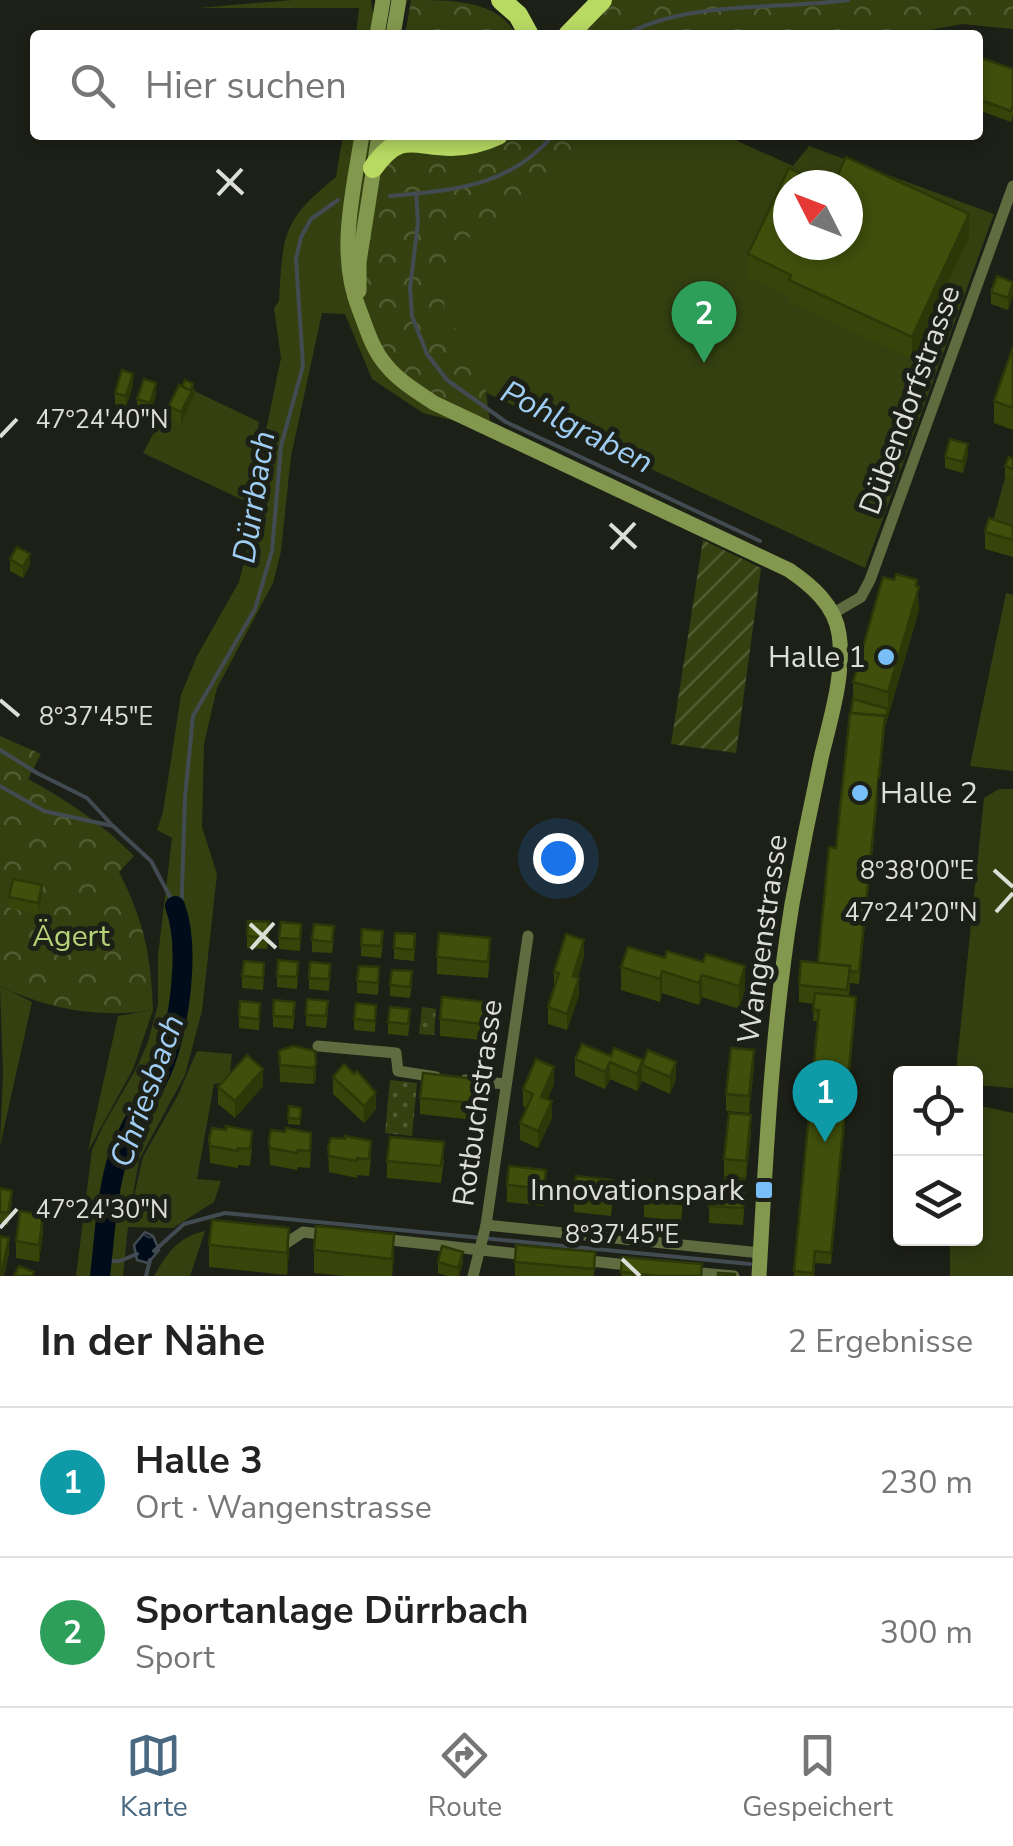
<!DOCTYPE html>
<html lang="de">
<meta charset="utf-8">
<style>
body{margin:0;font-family:"Nunito Sans",sans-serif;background:#f2f2f2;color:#222}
.controls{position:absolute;right:30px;bottom:30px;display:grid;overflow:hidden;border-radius:10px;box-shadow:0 5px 15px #0003}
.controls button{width:90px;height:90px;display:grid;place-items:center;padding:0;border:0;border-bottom:2px solid #e0e0e0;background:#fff;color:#222;font:50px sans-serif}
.compass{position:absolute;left:773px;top:170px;width:90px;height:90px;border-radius:50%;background:#fff;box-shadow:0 5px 15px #0003;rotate:312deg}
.you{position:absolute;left:558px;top:858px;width:35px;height:35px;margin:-25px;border:8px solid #fff;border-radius:50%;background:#1a73e8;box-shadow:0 0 0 15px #1a73e833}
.badge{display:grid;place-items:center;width:65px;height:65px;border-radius:50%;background:#496982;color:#fff;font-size:32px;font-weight:700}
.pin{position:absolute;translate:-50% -82px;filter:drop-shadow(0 2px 5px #0008)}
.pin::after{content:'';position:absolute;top:52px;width:35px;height:30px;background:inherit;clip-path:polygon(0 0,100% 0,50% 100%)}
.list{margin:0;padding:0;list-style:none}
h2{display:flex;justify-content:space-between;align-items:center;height:130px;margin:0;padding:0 40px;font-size:42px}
h2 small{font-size:32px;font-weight:400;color:#767676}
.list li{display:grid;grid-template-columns:65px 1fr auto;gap:30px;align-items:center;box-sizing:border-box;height:150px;padding:0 40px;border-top:2px solid #e0e0e0}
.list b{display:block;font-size:38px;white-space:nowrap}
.list p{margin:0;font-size:32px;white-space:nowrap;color:#767676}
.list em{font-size:32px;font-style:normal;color:#767676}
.icon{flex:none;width:55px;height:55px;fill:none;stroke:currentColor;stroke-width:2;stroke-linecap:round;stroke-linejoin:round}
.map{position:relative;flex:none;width:1013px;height:1276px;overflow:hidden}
.search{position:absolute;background:#fff;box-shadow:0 5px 15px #0003;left:30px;right:30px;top:30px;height:110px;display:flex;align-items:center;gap:25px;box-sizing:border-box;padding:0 35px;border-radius:10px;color:#767676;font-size:38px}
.sheet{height:430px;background:#fff}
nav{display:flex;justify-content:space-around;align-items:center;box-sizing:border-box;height:140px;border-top:2px solid #e0e0e0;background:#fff;font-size:28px;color:#767676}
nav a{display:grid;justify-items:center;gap:5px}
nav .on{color:#496982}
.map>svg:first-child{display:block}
</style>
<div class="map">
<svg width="1013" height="1276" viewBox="0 0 1013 1276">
<defs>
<pattern id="forest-crowns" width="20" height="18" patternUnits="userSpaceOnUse" patternTransform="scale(2.5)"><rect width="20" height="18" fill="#344010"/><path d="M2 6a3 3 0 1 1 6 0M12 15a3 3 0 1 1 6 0" fill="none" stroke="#515b32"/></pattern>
<pattern id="park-dots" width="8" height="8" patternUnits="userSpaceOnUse" patternTransform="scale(2.5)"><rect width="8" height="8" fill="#344010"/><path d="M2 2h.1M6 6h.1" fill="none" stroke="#515b32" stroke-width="1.8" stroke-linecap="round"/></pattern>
<pattern id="garden-furrows" width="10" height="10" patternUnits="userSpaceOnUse" patternTransform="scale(2.5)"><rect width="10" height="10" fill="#344010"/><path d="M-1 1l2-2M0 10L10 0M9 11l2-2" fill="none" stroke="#515b32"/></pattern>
<pattern id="water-ripples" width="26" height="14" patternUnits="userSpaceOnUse" patternTransform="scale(2.5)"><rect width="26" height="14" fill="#000c19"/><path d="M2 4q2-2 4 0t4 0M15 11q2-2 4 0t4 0" fill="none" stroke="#252f3a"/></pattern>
</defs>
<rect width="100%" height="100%" fill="#1d2016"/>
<g fill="#344010" fill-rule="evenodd">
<polygon points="293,0 371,0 376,35 356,35 359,8 198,8"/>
<path d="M343,135H379L491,430L423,413L372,379L345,314L322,313L291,456L281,551L273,583L217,688L204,744L202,827L217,874L202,1011L185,1075L139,1160L128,1223L143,1157L178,1095L197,1051L232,1054L229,1082L214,1084L197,1179L221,1181L214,1202L173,1228L128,1227L123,1276H76L92,1150L103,1126L137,1067L148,1042L158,1005V956L172,838L157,830L163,812L181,695L197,656L239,582L252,531L256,478L281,358L274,308L279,301C283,233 282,221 336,177Z"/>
<path d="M591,135H724L793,166L809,146L994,214L865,568L487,393L451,334L443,299L452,262L468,234ZM788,185H848V245H788Z"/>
<polygon points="180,384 259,422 247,502 143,453"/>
<polygon points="1005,478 1013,480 1013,542 989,535"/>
<polygon points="1006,593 1013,595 1013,771 970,766"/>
<polygon points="999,789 1013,789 1013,1088 976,1085 976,1074 957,1073 956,1071 984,798"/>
<polygon points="0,986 32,1002 0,1146 3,1073"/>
<polygon points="153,1010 133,1069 88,1151 118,1016"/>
<polygon points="976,1105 1013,1113 1013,1276 950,1276 950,1239 976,1238"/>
<path d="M205,1231L190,1276H154C167,1253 178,1237 205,1231Z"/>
</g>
<g fill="url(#forest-crowns)">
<path d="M411,0C450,0 499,0 516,35H405Z"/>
<polygon points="602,0 1013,0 1013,29 962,24 903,35 568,35"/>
<polygon points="498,135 593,135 551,190 512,216 468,238 454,263 444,305 455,329 483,370 491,430 400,380 367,334 358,276 384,154"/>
<path d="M0,736L41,754L28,779C68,801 103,824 134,856L119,872C144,921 151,955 153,1010C101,1019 47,1009 0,986Z"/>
</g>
<g fill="url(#park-dots)">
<polygon points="422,1007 436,1009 434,1035 419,1034"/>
<polygon points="390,1080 417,1083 412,1136 385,1133"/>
</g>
<polygon fill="url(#garden-furrows)" points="703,540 761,568 736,753 671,744"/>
<polygon fill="url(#water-ripples)" stroke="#424b52" stroke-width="2.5" points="145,1232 153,1236 159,1250 148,1263 137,1260 134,1245"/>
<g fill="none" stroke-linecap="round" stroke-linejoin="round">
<g stroke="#424b52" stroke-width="4">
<path d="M625,35C688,0 776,10 848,0"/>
<polyline points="416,193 418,223 410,288 412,316 427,354 447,380 506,422 760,541"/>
<path d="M390,196C453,190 510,187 553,135"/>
<polyline points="0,750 37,773 87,798 111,824"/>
<polyline points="0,786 44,811 113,826 151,861 175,906"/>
<polyline points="181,921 185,797 193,716 255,609 272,551 281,446 303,366 296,259 301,237 311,219 338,200"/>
<polyline points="154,1251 184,1224 225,1213 750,1264"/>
<polyline points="102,1261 120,1261 137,1254"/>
<polyline points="146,1276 150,1260"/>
</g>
<path stroke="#000c19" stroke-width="20" d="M100,1276C105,1235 106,1194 119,1154C128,1127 145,1104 158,1079C179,1038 191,948 175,906"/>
<g stroke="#5e6c3f" stroke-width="11">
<polyline points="832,614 861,597 870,580 1013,186"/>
<polyline points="318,1046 396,1053 398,1071 436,1077"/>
<polyline points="465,1080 505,1084"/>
<polyline points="486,1225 761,1253"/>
<polyline points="382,1239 527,1255"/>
<polyline points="282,1246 303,1232 328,1235"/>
<polyline points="581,1260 637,1266"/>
<polyline points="690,1272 734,1276"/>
<polyline points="473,1276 486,1225 528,936"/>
</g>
<g stroke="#82984e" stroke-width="15">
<polyline points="377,35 383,0"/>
<polyline points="393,35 399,0"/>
<path d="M362,135C353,193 337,253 359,309C367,329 372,349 386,365C399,381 416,391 434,403L789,570C811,585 835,605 839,634C845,672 831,717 822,754C811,804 801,854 792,904C772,1027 766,1152 759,1276"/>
<polyline points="359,291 359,262 379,135"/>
</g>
<g stroke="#b8da63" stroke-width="20">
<polyline points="501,0 518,15 529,35"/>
<polyline points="568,35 602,0"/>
<path d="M373,168C400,130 412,145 451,146C468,146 483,142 498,135"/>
</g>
</g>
<g fill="#37450a">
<polygon points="978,57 1013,69 1013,68 1013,115 1011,122 978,110"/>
<polygon points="788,185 969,237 912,359 789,302 789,296 748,277 748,254"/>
<polygon points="1013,282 1013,295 1008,310 991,304 991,292"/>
<polygon points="1013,347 1013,430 994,423 994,401"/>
<polygon points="193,384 194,396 181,424 169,418 169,406 182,387"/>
<polygon points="133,385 126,407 115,404 115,393"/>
<polygon points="156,395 150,414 137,410 137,399"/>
<polygon points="968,455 963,473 945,468 945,457"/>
<polygon points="1013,459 1013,480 1005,478 1005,466"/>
<polygon points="1013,526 1013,557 985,549 985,532"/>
<polygon points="10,559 30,565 23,578 10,571"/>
<polygon points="917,587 919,610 885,727 859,984 850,983 849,996 856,1008 831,1264 815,1263 814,1276 794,1276 818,1021 813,1021 814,1004 799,1002 799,985 818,963 836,848 853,699 853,682"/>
<polygon points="42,896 38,914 9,908 9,897"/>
<polygon points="269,934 267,949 247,948 247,936"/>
<polygon points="301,935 300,951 279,949 279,938"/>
<polygon points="334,938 332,953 312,952 312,940"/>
<polygon points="383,942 381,958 361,956 361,945"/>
<polygon points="415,946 414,961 394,959 394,948"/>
<polygon points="628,947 745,989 739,1009 702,997 699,1005 662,993 660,1002 621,990 621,967"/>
<polygon points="490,955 488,978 437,974 437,957"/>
<polygon points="584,957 578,977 579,995 567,1030 548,1024 548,1007 554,989 554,972"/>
<polygon points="298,973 297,989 277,987 277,976"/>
<polygon points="264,974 263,990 242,988 242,976"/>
<polygon points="330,975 329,991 309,989 309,978"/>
<polygon points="379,979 378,995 357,993 357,981"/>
<polygon points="412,983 410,998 390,996 390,985"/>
<polygon points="328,1012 326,1028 306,1026 306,1015"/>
<polygon points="295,1013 293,1029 273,1027 273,1016"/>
<polygon points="260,1014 259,1030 239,1028 239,1017"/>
<polygon points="376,1016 375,1032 354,1030 354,1019"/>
<polygon points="440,1019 495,1020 492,1041 440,1036"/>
<polygon points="410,1020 408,1036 388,1034 388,1022"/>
<polygon points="614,1048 676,1079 670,1094 642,1081 637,1091 610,1079 605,1089 575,1076 575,1059 611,1056"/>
<polygon points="279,1051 315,1051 316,1081 313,1084 280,1082"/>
<polygon points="754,1067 749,1113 726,1111 726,1094"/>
<polygon points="354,1074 376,1109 364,1123 333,1094 333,1077"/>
<polygon points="554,1084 547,1100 552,1118 538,1148 520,1140 520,1123 526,1108 523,1106 523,1089"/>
<polygon points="263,1086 235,1118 218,1104 218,1087"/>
<polygon points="477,1096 474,1120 420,1114 420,1098"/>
<polygon points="289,1106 301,1108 300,1125 288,1124"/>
<polygon points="751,1132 746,1178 724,1176 724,1159"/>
<polygon points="209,1139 252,1148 250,1166 238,1165 238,1168 210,1163"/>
<polygon points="269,1141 311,1150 310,1168 298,1167 297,1170 270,1165"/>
<polygon points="328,1148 371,1158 369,1176 357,1175 357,1178 329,1172"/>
<polygon points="444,1159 441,1183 387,1178 387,1161"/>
<polygon points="507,1185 546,1187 544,1206 507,1202"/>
<polygon points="0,1188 12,1202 8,1225 0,1223"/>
<polygon points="574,1195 613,1197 611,1216 574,1212"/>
<polygon points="745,1196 743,1225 709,1223 709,1206"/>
<polygon points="644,1200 683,1202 681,1221 644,1217"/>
<polygon points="43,1232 39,1262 16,1258 16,1241"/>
<polygon points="209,1245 289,1251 287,1275 209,1267"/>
<polygon points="314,1250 394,1257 392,1276 344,1276 314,1273"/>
<polygon points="595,1252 594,1276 515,1276 515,1262"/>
<polygon points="622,1257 702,1276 621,1276"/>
<polygon points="438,1262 463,1263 459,1276 447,1276 438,1273"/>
</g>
<g fill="#2d3808">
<polygon points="969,214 969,237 912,359 912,337"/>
<polygon points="1013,284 1013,295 1008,310 1008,298"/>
<polygon points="133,374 133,385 126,407 126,396"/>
<polygon points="156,383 156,395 150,414 150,403"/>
<polygon points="193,384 194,396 181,424 181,412"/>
<polygon points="968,444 968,455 963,473 963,462"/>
<polygon points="30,554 30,565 23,578 23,567"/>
<polygon points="917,580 919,610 888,715 888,692"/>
<polygon points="888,709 885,727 859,984 885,716"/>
<polygon points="42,885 42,896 38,914 38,903"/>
<polygon points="584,940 584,957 573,993 573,976"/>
<polygon points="745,966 745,989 739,1009 739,986"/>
<polygon points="662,971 662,993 660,1002 660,979"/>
<polygon points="702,975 702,997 699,1005 699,983"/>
<polygon points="579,978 579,995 567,1030 567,1014"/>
<polygon points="856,997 856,1008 831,1264 831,1253"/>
<polygon points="754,1050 754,1067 749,1113 749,1096"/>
<polygon points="610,1062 610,1079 605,1089 605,1072"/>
<polygon points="676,1062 676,1079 670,1094 670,1077"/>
<polygon points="316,1064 316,1081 313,1084 313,1068"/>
<polygon points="642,1065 642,1081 637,1091 637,1074"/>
<polygon points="554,1067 554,1084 541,1114 541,1097"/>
<polygon points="263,1069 263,1086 235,1118 235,1101"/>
<polygon points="376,1093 376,1109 364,1123 364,1106"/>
<polygon points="552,1101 552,1118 538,1148 538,1131"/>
<polygon points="751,1115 751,1132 746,1178 746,1161"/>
<polygon points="12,1191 12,1202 8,1225 8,1213"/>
<polygon points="43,1215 43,1232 39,1262 39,1245"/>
<polygon points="289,1228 289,1251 287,1275 287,1253"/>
<polygon points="394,1234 394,1257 392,1276 392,1259"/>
<polygon points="9,1238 9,1255 4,1276 1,1276"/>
<polygon points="463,1252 463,1263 458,1276 458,1268"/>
</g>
<g fill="#40500c" stroke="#2d3808" stroke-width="2.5">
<polygon points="978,57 1013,69 1013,104 1011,111 978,99"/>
<polygon points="846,157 969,214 912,337 789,280 791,275 748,254 789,168 824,185 788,185 788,245 848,245 848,185 833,185"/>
<polygon points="997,276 1013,282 1008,298 991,292"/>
<polygon points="1013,347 1013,408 994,401"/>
<polygon points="122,370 133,374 126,396 115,393"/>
<polygon points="144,379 156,383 150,403 137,399"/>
<polygon points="185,380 193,384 191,389 194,391 192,395 192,391 182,387"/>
<polygon points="179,385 192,391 181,412 169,406"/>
<polygon points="950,439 968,444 963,462 945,457"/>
<polygon points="1009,457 1013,459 1013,469 1005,466"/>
<polygon points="989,518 1013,526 1013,540 985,532"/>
<polygon points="17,547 30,554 23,567 10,559"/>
<polygon points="896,574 917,580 916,586 919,587 888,692 853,682 883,577 894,580"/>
<polygon points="853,699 888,709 885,722 885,716 851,713"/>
<polygon points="850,713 885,716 859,972 849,971 850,966 818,963 829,847 836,848"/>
<polygon points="13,879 42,885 38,903 9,897"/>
<polygon points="248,921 269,922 267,938 247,936"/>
<polygon points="281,922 301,924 300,939 279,938"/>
<polygon points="314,924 334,926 332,942 312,940"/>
<polygon points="362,929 383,931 381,946 361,945"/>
<polygon points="395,933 415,934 414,950 394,948"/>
<polygon points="439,933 490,938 488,962 437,957"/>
<polygon points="566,934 584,940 573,976 579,978 567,1014 548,1007 559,973 554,972"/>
<polygon points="628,947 665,958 667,951 703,962 706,954 745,966 739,986 702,975 699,983 662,971 660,979 621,967"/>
<polygon points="278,960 298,962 297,977 277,976"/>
<polygon points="244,961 264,963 263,978 242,976"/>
<polygon points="801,961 850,966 847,990 799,985"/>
<polygon points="310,962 330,964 329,979 309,978"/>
<polygon points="359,966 379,967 378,983 357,981"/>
<polygon points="392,970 412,971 410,987 390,985"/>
<polygon points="815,993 856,997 831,1253 815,1251 813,1273 794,1271 819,1010 813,1010"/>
<polygon points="442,997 495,1003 492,1025 440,1019"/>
<polygon points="307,999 328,1001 326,1016 306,1015"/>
<polygon points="274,1000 295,1002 293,1017 273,1016"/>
<polygon points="240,1001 260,1003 259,1019 239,1017"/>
<polygon points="356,1003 376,1005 375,1021 354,1019"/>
<polygon points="390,1007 410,1009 408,1024 388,1022"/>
<polygon points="582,1044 611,1056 614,1048 643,1060 637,1074 610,1062 605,1072 575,1059"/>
<polygon points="293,1046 315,1051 316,1064 313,1068 280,1065 279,1051"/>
<polygon points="731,1048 754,1050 749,1096 726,1094"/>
<polygon points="648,1050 676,1062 670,1077 642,1065"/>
<polygon points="247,1055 263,1069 235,1101 218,1087"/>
<polygon points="536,1059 554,1067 541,1097 552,1101 538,1131 520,1123 533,1094 523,1089"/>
<polygon points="344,1064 354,1074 357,1071 376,1093 364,1106 333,1077"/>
<polygon points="423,1073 477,1079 474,1103 420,1098"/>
<polygon points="289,1106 301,1108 300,1119 288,1118"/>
<polygon points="729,1113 751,1115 746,1161 724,1159"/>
<polygon points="226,1126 252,1131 250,1149 238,1148 238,1151 210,1146 209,1139 212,1128 226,1130"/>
<polygon points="286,1128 311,1133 310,1151 298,1150 297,1153 270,1148 269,1141 271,1130 285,1132"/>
<polygon points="345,1136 371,1141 369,1159 357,1158 357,1161 329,1156 328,1148 331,1138 345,1139"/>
<polygon points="390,1137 444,1142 441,1166 387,1161"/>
<polygon points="509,1166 546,1170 544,1189 507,1185"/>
<polygon points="576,1176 613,1180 611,1199 574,1195"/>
<polygon points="725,1178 745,1179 743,1208 709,1206 710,1187 725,1187"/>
<polygon points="646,1181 683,1185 681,1204 644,1200"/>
<polygon points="0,1188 12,1191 8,1213 0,1212"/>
<polygon points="20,1211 43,1215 39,1245 16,1241"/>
<polygon points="212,1220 289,1228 287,1253 209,1245"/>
<polygon points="316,1226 394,1234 392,1259 314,1250"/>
<polygon points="0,1236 9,1238 1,1275 0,1275"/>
<polygon points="516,1245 595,1252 594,1269 515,1262"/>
<polygon points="442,1246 463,1252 458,1268 438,1262"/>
<polygon points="622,1257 702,1264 701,1276 659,1276 621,1272"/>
<polygon points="19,1266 34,1272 32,1276 14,1276"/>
<polygon points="718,1273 735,1274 735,1276 718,1276"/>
</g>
<path fill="none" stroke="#dcded8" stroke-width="4" d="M217,170L243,194M218,195L242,169M0,437L17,419M610,524L636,548M611,549L635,523M0,700L19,716M994,870L1013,887M996,912L1013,893M250,924L276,948M251,949L274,923M0,1228L17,1209M622,1259L640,1276"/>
<g fill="#78bff8" stroke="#1d2016" stroke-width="4">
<circle cx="886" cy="657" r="10"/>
<circle cx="860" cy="793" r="10"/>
<rect x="754" y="1180" width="20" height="20" rx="5"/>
</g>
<g text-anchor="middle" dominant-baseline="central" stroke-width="10" stroke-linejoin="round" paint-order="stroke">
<g font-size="30" fill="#dcded8" stroke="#1d2016">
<text transform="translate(910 400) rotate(-70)">Dübendorfstrasse</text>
<text transform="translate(763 939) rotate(-82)">Wangenstrasse</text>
<text transform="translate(478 1103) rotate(-82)">Rotbuchstrasse</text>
</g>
<g font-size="30" fill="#dcded8" stroke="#1d2016" text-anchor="end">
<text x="866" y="657">Halle 1</text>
<text x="880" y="793" text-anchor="start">Halle 2</text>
<text x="744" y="1190">Innovationspark</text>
</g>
<g font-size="30" fill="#b7d378" stroke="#1d2016">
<text x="71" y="936">Ägert</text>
</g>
<g font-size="32" font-style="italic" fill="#9fcdf3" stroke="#1d2016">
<text transform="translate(577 427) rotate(27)">Pohlgraben</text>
<text transform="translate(254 497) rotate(-81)">Dürrbach</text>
<text transform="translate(147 1091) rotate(-70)">Chriesbach</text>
</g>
</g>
<g font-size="25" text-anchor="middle" fill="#dcded8" stroke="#1d2016" stroke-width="10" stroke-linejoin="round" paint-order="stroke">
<text x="102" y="428">47°24'40"N</text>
<text x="96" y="725">8°37'45"E</text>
<text x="917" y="879">8°38'00"E</text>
<text x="911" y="921">47°24'20"N</text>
<text x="102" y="1218">47°24'30"N</text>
<text x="622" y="1243">8°37'45"E</text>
</g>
</svg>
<div class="controls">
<button><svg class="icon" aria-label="locate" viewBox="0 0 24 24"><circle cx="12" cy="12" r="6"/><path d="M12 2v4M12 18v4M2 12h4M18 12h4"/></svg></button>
<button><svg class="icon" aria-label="layers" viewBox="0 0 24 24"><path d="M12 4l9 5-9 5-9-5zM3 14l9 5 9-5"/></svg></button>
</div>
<svg class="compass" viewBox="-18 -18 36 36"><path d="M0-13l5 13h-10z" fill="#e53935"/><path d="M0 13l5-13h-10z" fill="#767676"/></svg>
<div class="you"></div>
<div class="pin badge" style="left:825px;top:1142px;background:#0f9aa8">1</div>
<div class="pin badge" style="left:704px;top:363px;background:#2e9e5b">2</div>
<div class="search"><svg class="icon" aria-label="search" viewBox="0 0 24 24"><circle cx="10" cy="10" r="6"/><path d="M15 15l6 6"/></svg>Hier suchen</div>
</div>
<section class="sheet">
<h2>In der Nähe<small>2 Ergebnisse</small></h2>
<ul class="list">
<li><span class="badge" style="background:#0f9aa8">1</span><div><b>Halle 3</b><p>Ort · Wangenstrasse</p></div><em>230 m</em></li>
<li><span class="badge" style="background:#2e9e5b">2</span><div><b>Sportanlage Dürrbach</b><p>Sport</p></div><em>300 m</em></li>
</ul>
</section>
<nav>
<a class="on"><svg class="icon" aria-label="map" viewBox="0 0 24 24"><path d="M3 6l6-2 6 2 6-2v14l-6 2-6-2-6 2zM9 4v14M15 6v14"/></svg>Karte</a>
<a><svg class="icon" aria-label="directions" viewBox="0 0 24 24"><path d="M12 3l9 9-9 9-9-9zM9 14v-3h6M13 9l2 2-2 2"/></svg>Route</a>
<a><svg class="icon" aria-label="saved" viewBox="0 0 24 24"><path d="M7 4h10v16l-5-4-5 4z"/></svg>Gespeichert</a>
</nav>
